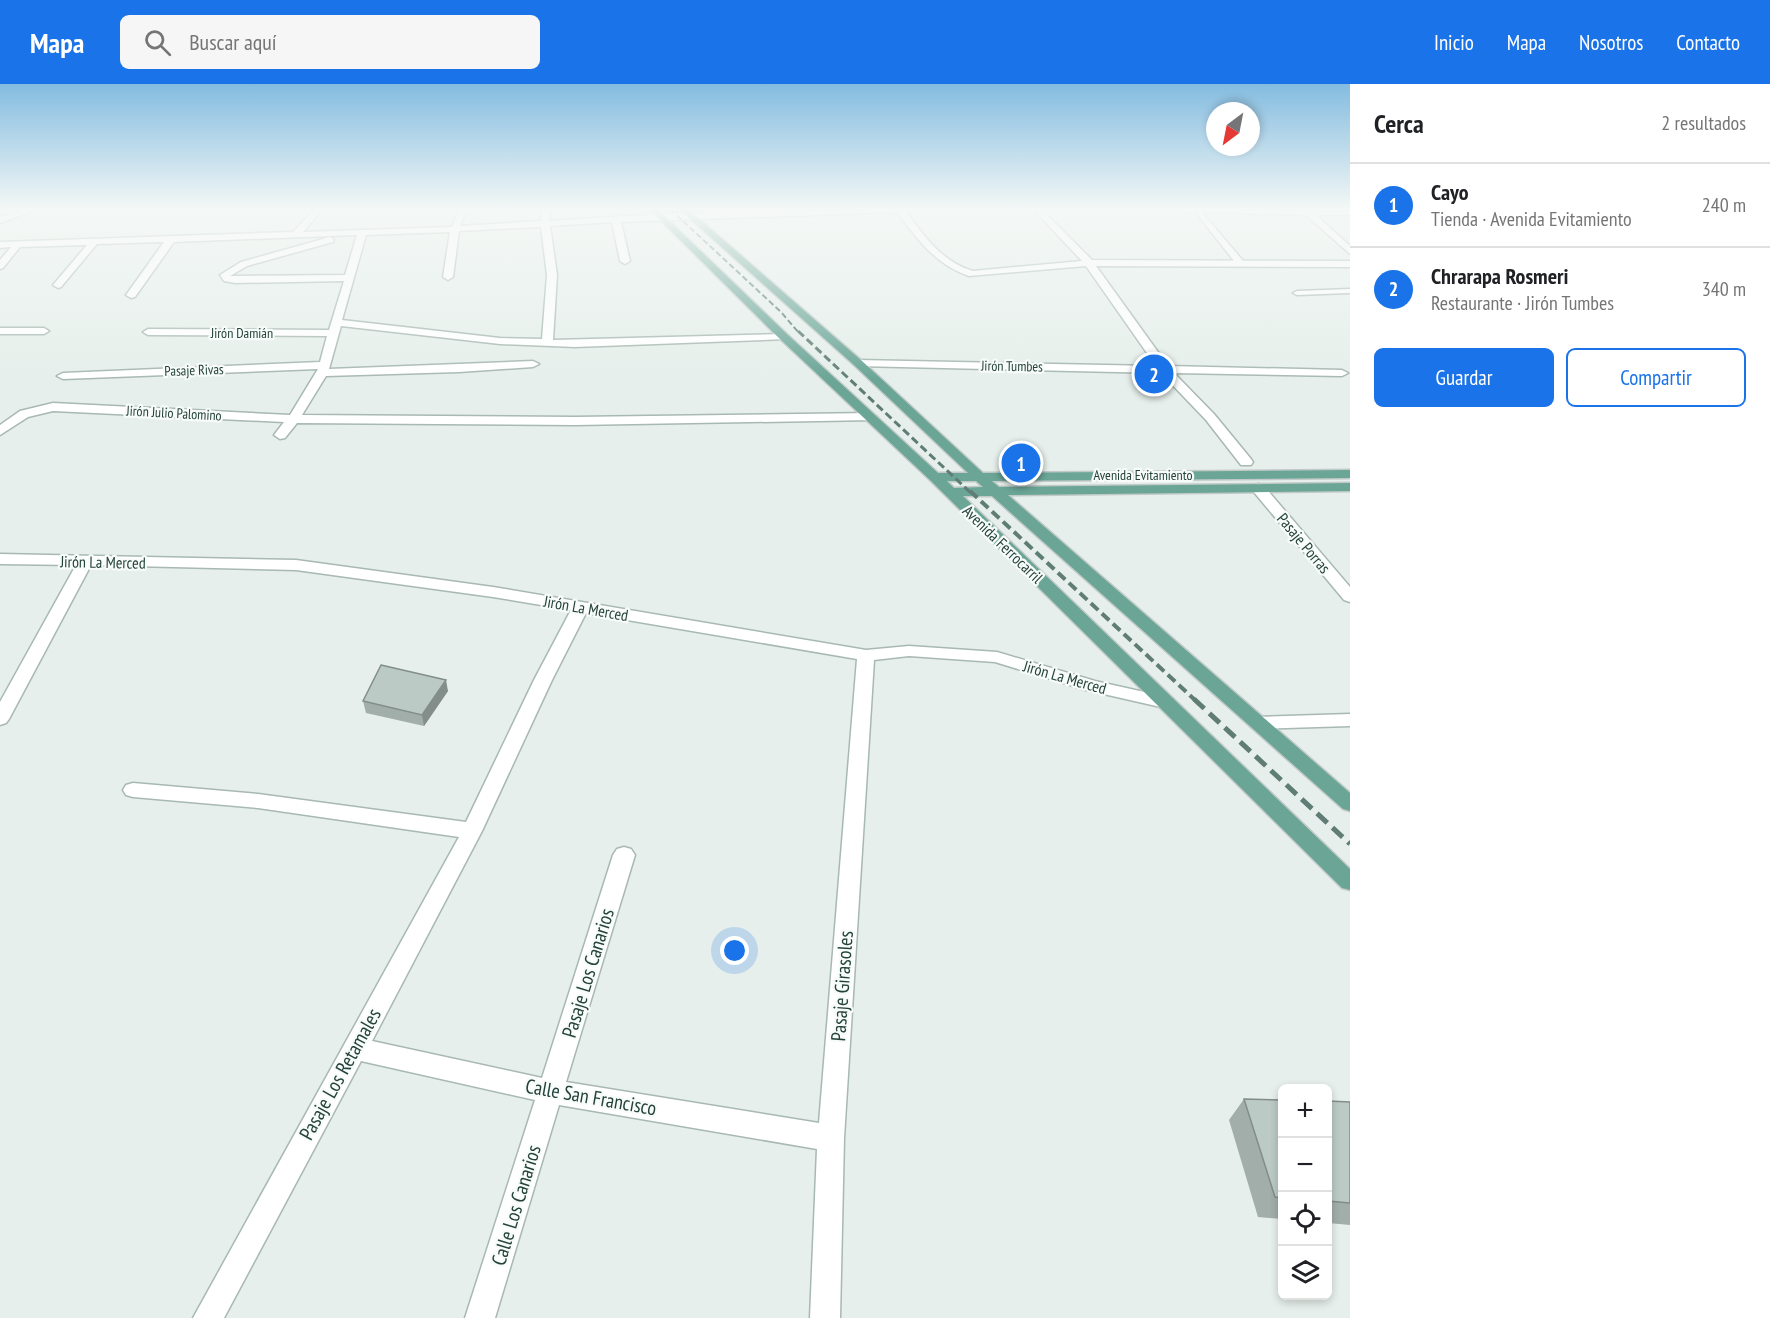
<!DOCTYPE html>
<html lang="es">
<meta charset="utf-8">
<style>
body{margin:0;font-family:"PT Sans Narrow",sans-serif;background:#f6f6f6;color:#202124}
.controls{position:absolute;right:18px;bottom:18px;display:grid;overflow:hidden;border-radius:9px;box-shadow:0 3px 9px #0003}
.controls button{width:54px;height:54px;display:grid;place-items:center;padding:0;border:0;border-bottom:2px solid #e0e0e0;background:#fff;color:#202124;font:30px sans-serif}
.compass{position:absolute;left:1206px;top:18px;width:54px;height:54px;border-radius:50%;background:#fff;box-shadow:0 3px 9px #0003;rotate:212deg}
.you{position:absolute;left:735px;top:867px;width:21px;height:21px;margin:-15px;border:4px solid #fff;border-radius:50%;background:#1a73e8;box-shadow:0 0 0 9px #1a73e833}
.badge{display:grid;place-items:center;width:39px;height:39px;border-radius:50%;background:#1a73e8;color:#fff;font-size:20px;font-weight:700}
.pin{position:absolute;translate:-50% -50%;border:3px solid #fff;box-shadow:0 2px 6px #0006}
.list{margin:0;padding:0;list-style:none}
h2{display:flex;justify-content:space-between;align-items:center;height:78px;margin:0;padding:0 24px;font-size:26px}
h2 small{font-size:20px;font-weight:400;color:#757577}
.list li{display:grid;grid-template-columns:39px 1fr auto;gap:18px;align-items:center;box-sizing:border-box;height:84px;padding:0 24px;border-top:2px solid #e0e0e0}
.list b{display:block;font-size:22px;white-space:nowrap}
.list p{margin:0;font-size:20px;white-space:nowrap;color:#757577}
.list em{font-size:20px;font-style:normal;color:#757577}
.actions{display:flex;gap:12px;padding:18px 24px}
.actions a{flex:1;padding:14px 0;border:2px solid #1a73e8;border-radius:9px;text-align:center;font-size:21px;color:#1a73e8}
.actions .main{background:#1a73e8;color:#fff}
.icon{flex:none;width:33px;height:33px;fill:none;stroke:currentColor;stroke-width:2;stroke-linecap:round;stroke-linejoin:round}
.map{position:relative;flex:none;width:1350px;height:1234px;overflow:hidden}
header{display:flex;align-items:center;gap:36px;box-sizing:border-box;height:84px;padding:0 30px;background:#1a73e8;color:#fff}
header strong{font-size:28px}
nav{display:flex;gap:33px;margin-inline-start:auto;font-size:21px}
.search{width:420px;height:54px;background:#f6f6f6;display:flex;align-items:center;gap:15px;box-sizing:border-box;padding:0 21px;border-radius:9px;color:#757577;font-size:22px}
main{display:flex}
aside{flex:1;background:#fff}
.map>svg:first-child{display:block}
</style>
<header>
<strong>Mapa</strong>
<div class="search"><svg class="icon" aria-label="search" viewBox="0 0 24 24"><circle cx="10" cy="10" r="6"/><path d="M15 15l6 6"/></svg>Buscar aquí</div>
<nav><a>Inicio</a><a>Mapa</a><a>Nosotros</a><a>Contacto</a></nav>
</header>
<main>
<div class="map">
<svg width="1350" height="1234" viewBox="0 0 1350 1234">
<rect width="100%" height="100%" fill="#e6efeb"/>
<g fill="none" stroke-linecap="round" stroke-linejoin="round">
<g stroke="#a8b8b2" stroke-width="3">
<g id="service">
<polygon points="1193,125 1199,125 1244,178 1244,182 1238,182"/>
<polygon points="1350,205 1350,209 1297,211 1293,209 1297,207"/>
</g>
</g>
<g stroke="#a8b8b2" stroke-width="3">
<g id="minor">
<polygon points="27,125 38,125 0,139 0,133"/>
<path d="M315,125H323L303,148L452,143L459,125H467L460,142L541,137L543,125H551L549,137L678,129L936,125L932,127L906,128C924,152 942,178 973,187L1082,177L1033,125H1041L1092,176L1350,177V183L1096,182L1168,282L1342,286L1348,289L1342,292L1174,289L1214,330L1251,375L1253,378L1251,381H1241L1206,336L1161,289L858,282L852,279L858,276L1156,282L1086,182L969,192C936,181 917,155 897,128L621,138L630,177L625,180L620,177L612,138L550,142L557,191L553,256L784,250L788,251V255L575,263L500,260L341,242L329,285L533,277L539,280L533,283L459,288L326,292L302,331L575,333L871,329L877,333L875,336L575,341L297,339L285,354L280,355L274,351L284,338L53,327L28,333L0,351V341L20,327L53,319L290,331L318,285L63,295L57,292L63,289L320,278L327,252L148,251L143,248L148,245L329,246L344,197L235,199L224,197L220,191L241,178L330,153L334,156L333,158L247,182L230,192L345,191L357,151L174,158L135,213L131,214L126,211L164,158L97,160L61,203L58,204L53,201L87,161L20,163L3,184L0,185V176L11,163L0,164V158L293,148ZM541,143L547,191L542,255L500,254L342,236L366,151L450,148L443,193L448,196L453,193L459,147Z"/>
<polygon points="1157,125 1350,127 1350,131 1316,131 1350,162 1350,170 1306,131 1161,127"/>
<polygon points="0,244 44,244 49,247 44,250 0,250"/>
<polygon points="1258,400 1263,401 1350,503 1350,518 1344,516 1253,407 1251,404"/>
<path d="M0,470L296,476L493,503L866,566L909,562L997,568L1095,597L1171,614L1174,618L1171,622L1165,624L1086,606L995,578L909,572L874,576L844,1054L840,1234H810L817,1065L559,1021L495,1234H465L535,1016L361,977L224,1234H193L459,753L258,724L133,713L126,711L123,706L126,701L133,699L258,710L466,738L534,596L571,526L493,513L296,486L91,481L9,635L6,639L0,641V618L76,481L0,480ZM586,529L857,575L819,1039L566,998L635,771L631,765L624,763L617,765L613,771L542,994L372,957L482,747L552,596Z"/>
<polygon points="1350,630 1350,642 1258,645 1251,643 1249,639 1251,635 1258,633"/>
</g>
</g>
<g stroke="#c2cac8" stroke-width="3">
<path id="primary" d="M649,125H657L788,251L938,389H968L854,281L679,125H688L862,277L983,389L1350,386V394L992,397L999,403L1350,399V407L1008,411L1350,709V727L1343,725L992,412H963L1350,785V806L1342,804L930,396L780,255ZM947,397H976L983,403L954,404Z"/>
</g>
<use href="#service" fill="#fff" fill-rule="evenodd"/>
<use href="#minor" fill="#fff" fill-rule="evenodd"/>
<use href="#primary" fill="#6aa596" fill-rule="evenodd"/>
<polyline stroke="#5f7d75" stroke-width="2" stroke-dasharray="6 3" stroke-linecap="butt" points="670,125 781,228 799,249"/>
<polyline stroke="#5f7d75" stroke-width="3" stroke-dasharray="8 4" stroke-linecap="butt" points="798,247 971,409"/>
<polyline stroke="#5f7d75" stroke-width="4" stroke-dasharray="10 5" stroke-linecap="butt" points="970,407 1195,616"/>
<polyline stroke="#5f7d75" stroke-width="5" stroke-dasharray="14 7" stroke-linecap="butt" points="1194,615 1350,760"/>
</g>
<g fill="#a1aea9">
<polygon points="448,607 424,642 366,629 363,617"/>
<polygon points="1244,1015 1282,1016 1282,1135 1258,1133 1229,1036"/>
<polygon points="1328,1017 1350,1018 1350,1141 1328,1139"/>
</g>
<polygon fill="#838d89" points="446,596 448,607 424,642 422,631"/>
<g fill="#bbcac4" stroke="#838d89" stroke-width="1.5">
<polygon points="381,581 446,596 422,631 363,617"/>
<polygon points="1244,1015 1282,1016 1282,1114 1275,1113"/>
<polygon points="1328,1017 1350,1018 1350,1119 1328,1117"/>
</g>
<linearGradient id="sky" x2="0" y2="1"><stop stop-color="#84bce0"/><stop offset="0.42" stop-color="#f4f8f6"/><stop offset="1" stop-color="#f4f8f6" stop-opacity="0"/></linearGradient>
<rect width="1350" height="297" fill="url(#sky)"/>
<g text-anchor="middle" dominant-baseline="central" stroke-width="4.5" stroke-linejoin="round" paint-order="stroke">
<g font-size="14" fill="#24423a" stroke="#f7fbf9">
<text x="242" y="249">Jirón Damián</text>
<text transform="translate(1012 282) rotate(1)">Jirón Tumbes</text>
<text transform="translate(194 286) rotate(-2)">Pasaje Rivas</text>
<text transform="translate(174 329) rotate(3)">Jirón Julio Palomino</text>
<text x="1143" y="391">Avenida Evitamiento</text>
</g>
<g font-size="16" fill="#24423a" stroke="#f7fbf9">
<text transform="translate(1304 459) rotate(50)">Pasaje Porras</text>
<text transform="translate(1003 460) rotate(44)">Avenida Ferrocarril</text>
<text transform="translate(103 478) rotate(1)">Jirón La Merced</text>
<text transform="translate(586 524) rotate(10)">Jirón La Merced</text>
<text transform="translate(1065 593) rotate(16)">Jirón La Merced</text>
</g>
<g font-size="20" fill="#24423a" stroke="#f7fbf9">
<text transform="translate(588 889) rotate(-73)">Pasaje Los Canarios</text>
<text transform="translate(842 902) rotate(-86)">Pasaje Girasoles</text>
<text transform="translate(340 990) rotate(-61)">Pasaje Los Retamales</text>
<text transform="translate(591 1013) rotate(10)">Calle San Francisco</text>
<text transform="translate(516 1121) rotate(-73)">Calle Los Canarios</text>
</g>
</g>
</svg>
<div class="controls">
<button>+</button>
<button>−</button>
<button><svg class="icon" aria-label="locate" viewBox="0 0 24 24"><circle cx="12" cy="12" r="6"/><path d="M12 2v4M12 18v4M2 12h4M18 12h4"/></svg></button>
<button><svg class="icon" aria-label="layers" viewBox="0 0 24 24"><path d="M12 4l9 5-9 5-9-5zM3 14l9 5 9-5"/></svg></button>
</div>
<svg class="compass" viewBox="-18 -18 36 36"><path d="M0-13l5 13h-10z" fill="#e53935"/><path d="M0 13l5-13h-10z" fill="#757577"/></svg>
<div class="you"></div>
<div class="pin badge" style="left:1021px;top:379px">1</div>
<div class="pin badge" style="left:1154px;top:290px">2</div>
</div>
<aside>
<h2>Cerca<small>2 resultados</small></h2>
<ul class="list">
<li><span class="badge">1</span><div><b>Cayo</b><p>Tienda · Avenida Evitamiento</p></div><em>240 m</em></li>
<li><span class="badge">2</span><div><b>Chrarapa Rosmeri</b><p>Restaurante · Jirón Tumbes</p></div><em>340 m</em></li>
</ul>
<div class="actions"><a class="main">Guardar</a><a>Compartir</a></div>
</aside>
</main>
